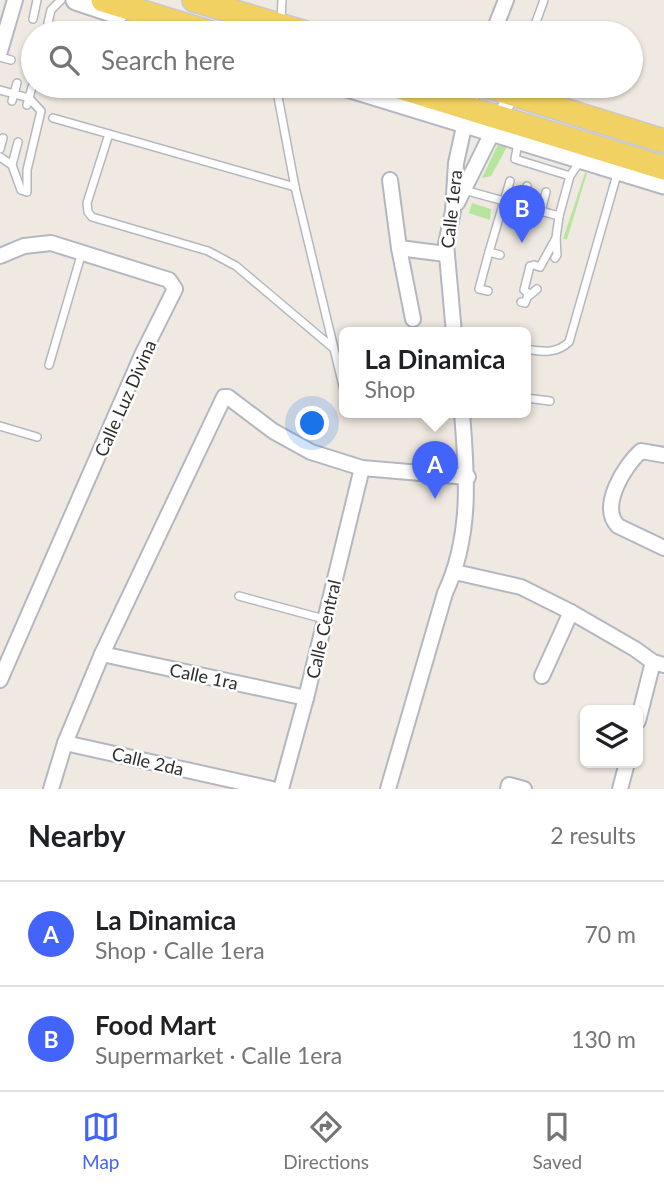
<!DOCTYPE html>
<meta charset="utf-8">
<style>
body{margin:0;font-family:Lato,sans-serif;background:#f2f2f2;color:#202124}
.controls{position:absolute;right:21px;bottom:21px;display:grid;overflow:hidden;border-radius:10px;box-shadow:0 2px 5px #0004}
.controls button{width:63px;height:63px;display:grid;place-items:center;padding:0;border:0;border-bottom:2px solid #e0e0e0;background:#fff;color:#202124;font:35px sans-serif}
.you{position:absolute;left:313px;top:424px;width:24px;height:24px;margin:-18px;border:5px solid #fff;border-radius:50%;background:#1a73e8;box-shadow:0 0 0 10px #1a73e833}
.badge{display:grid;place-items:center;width:46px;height:46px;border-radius:50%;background:#4264fb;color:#fff;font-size:23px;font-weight:700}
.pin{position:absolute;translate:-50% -58px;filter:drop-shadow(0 2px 4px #0008)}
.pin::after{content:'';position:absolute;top:37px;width:24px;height:21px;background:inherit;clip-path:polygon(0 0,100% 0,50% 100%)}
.popup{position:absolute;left:339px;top:327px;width:192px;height:91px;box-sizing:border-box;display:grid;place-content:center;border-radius:10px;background:#fff;filter:drop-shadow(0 2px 5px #0005);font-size:23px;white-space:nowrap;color:#757577}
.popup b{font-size:26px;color:#202124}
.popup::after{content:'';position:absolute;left:50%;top:100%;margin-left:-14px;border:14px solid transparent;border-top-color:#fff}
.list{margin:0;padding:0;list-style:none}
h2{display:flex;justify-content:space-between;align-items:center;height:91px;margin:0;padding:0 28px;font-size:30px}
h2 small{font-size:23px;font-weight:400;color:#757577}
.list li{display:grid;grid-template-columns:46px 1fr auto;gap:21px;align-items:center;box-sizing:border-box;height:105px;padding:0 28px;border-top:2px solid #e0e0e0}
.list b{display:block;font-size:26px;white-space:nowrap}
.list p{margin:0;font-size:23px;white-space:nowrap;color:#757577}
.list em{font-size:23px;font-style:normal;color:#757577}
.icon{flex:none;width:38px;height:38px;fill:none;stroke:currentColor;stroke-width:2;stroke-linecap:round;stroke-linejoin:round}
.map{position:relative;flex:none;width:664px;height:789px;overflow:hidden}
.search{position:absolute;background:#fff;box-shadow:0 2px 5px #0004;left:21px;right:21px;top:21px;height:77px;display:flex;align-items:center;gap:18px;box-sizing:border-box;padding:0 24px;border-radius:38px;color:#757577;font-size:26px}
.sheet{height:301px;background:#fff}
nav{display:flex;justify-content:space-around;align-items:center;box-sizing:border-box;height:98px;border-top:2px solid #e0e0e0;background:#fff;font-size:19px;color:#757577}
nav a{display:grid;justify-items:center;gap:4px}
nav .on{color:#4264fb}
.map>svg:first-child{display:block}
</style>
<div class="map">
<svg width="664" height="789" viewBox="0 0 664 789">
<rect width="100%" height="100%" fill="#efe9e1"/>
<g fill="#b6e59e">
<polygon points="500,140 508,145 491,176 482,178"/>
<polygon points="585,173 587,173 567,239 563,239"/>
<polygon points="472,203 491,209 490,220 469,213"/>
</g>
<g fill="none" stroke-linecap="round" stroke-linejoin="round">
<g stroke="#b4b7c1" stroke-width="10">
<g id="lane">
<polyline points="33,19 37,0"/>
<polyline points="281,22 282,0"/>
<polyline points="48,23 51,10 61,0"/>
<polyline points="532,33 544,0"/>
<polyline points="0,57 11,60"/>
<polyline points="276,86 295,187 344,390"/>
<polyline points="0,90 29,98 41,111 27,170 27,192 21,190 12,165"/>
<polyline points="12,101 17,83"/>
<polyline points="27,105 32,87"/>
<polyline points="53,118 295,187"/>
<polyline points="109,134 87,203 88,212 92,217 208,251 236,266 332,347"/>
<polyline points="518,143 515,159 570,176 581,160"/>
<polyline points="0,149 3,138"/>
<polyline points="0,157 12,165 18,142"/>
<polyline points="464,190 559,216"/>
<polyline points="521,206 527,186"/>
<polyline points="541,211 546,192"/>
<polyline points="500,255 489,252 510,181"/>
<polyline points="555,258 557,255 556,238"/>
<polyline points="534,265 540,267 556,238 559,216 570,176"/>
<polyline points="530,266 524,290 530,295 537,289"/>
<polyline points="488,291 479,289 489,252"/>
<polyline points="521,302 525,303 528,295"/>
<path d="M526,349C543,352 556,354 569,342L618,171"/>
<polyline points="49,365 82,252"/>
<polyline points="526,398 550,401"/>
<polyline points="0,426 37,437"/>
<polyline points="239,596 324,619"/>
</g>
</g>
<g stroke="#b4b7c1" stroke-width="18">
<g id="street">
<polyline points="493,33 506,0"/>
<polyline points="0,51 15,0"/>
<polyline points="390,180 399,248"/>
<polyline points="457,203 512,93"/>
<polyline points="0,256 24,246 51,243 169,280 175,289 142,355 0,680"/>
<polyline points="413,319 399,248 446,254"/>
<polyline points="454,333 446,244 453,211 456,163 473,86"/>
<path d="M664,455L641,451C624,466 599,507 618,526L664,548"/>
<polyline points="455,572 521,587 571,612 635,649 653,662 664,665"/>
<polyline points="102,654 306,698"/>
<polyline points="542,676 571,612"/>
<polyline points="638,721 653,662"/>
<polyline points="65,743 272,789"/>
<polyline points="51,789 65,743 102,654 224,397 228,397 273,431 311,452 362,468 468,477"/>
<polyline points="281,789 306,698 362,468"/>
<path d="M388,789L445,593C472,536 467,475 462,413"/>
<polyline points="508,789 509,785 524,789"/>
<polyline points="620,789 627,763"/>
</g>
</g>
<g stroke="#b4b7c1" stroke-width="23">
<g id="secondary">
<polyline points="76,0 118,14"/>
<polyline points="344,86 664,184"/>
</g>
</g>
<g stroke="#c9c9c9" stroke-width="26">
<g id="primary">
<polyline points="103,0 211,33"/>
<polyline points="194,0 306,33"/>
<polyline points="396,86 664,168"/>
<polyline points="487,86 664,141"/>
</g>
</g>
<use href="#lane" stroke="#fff" stroke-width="7"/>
<use href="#street" stroke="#fff" stroke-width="14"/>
<use href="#secondary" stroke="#fff" stroke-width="19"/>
<use href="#primary" stroke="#f2d163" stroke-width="23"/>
</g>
<g text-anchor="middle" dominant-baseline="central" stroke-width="5" stroke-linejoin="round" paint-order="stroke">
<g font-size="18" fill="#2e2e2e" stroke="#fff">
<text transform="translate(451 209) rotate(-84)">Calle 1era</text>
<text transform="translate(125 398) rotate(-66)">Calle Luz Divina</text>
<text transform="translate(323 629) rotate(-77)">Calle Central</text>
<text transform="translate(204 676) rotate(12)">Calle 1ra</text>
<text transform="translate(148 761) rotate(13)">Calle 2da</text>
</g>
</g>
</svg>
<div class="controls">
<button><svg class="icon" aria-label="layers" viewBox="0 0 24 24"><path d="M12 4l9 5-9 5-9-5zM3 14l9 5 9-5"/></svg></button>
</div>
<div class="you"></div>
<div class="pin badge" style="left:435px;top:499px">A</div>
<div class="popup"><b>La Dinamica</b>Shop</div>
<div class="pin badge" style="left:522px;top:243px">B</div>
<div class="search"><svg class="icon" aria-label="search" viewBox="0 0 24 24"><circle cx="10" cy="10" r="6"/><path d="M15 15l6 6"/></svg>Search here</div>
</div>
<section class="sheet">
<h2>Nearby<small>2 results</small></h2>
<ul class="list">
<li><span class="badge">A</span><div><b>La Dinamica</b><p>Shop · Calle 1era</p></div><em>70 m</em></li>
<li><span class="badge">B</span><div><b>Food Mart</b><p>Supermarket · Calle 1era</p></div><em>130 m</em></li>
</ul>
</section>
<nav>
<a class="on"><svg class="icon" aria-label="map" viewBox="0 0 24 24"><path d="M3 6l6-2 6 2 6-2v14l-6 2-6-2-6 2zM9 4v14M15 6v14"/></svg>Map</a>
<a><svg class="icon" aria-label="directions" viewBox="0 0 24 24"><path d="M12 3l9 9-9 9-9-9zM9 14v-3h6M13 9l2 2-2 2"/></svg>Directions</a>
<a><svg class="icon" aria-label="saved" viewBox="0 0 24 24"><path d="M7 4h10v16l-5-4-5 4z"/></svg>Saved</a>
</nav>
